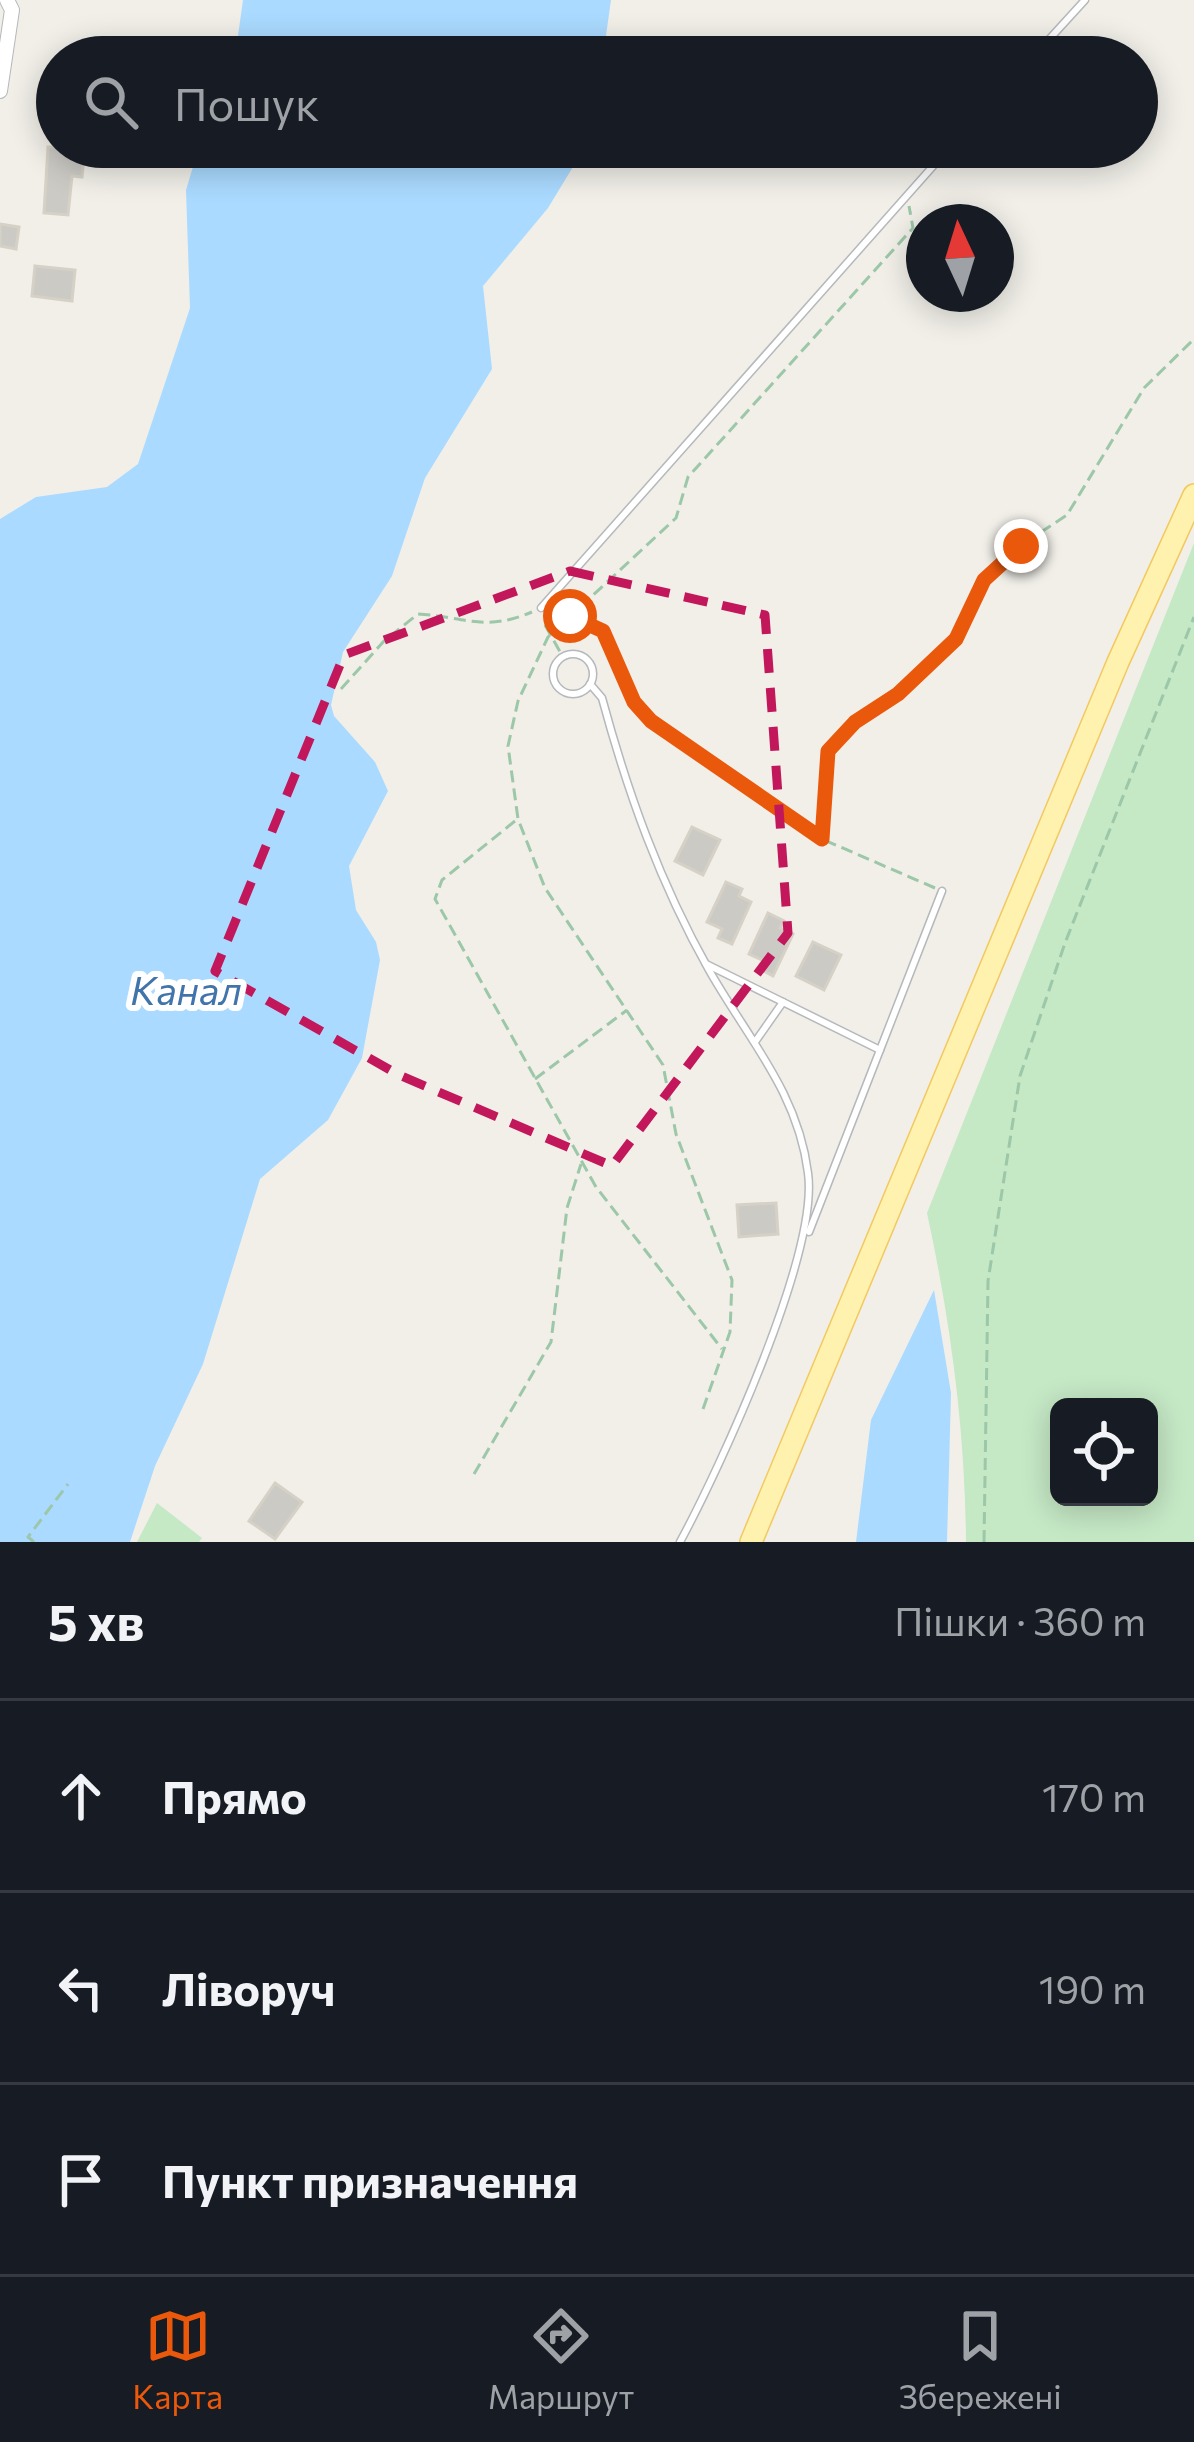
<!DOCTYPE html>
<html lang="uk">
<meta charset="utf-8">
<style>
body{margin:0;font-family:Commissioner,sans-serif;background:#20242c;color:#f1f3f6}
.controls{position:absolute;right:36px;bottom:36px;display:grid;overflow:hidden;border-radius:18px;box-shadow:0 6px 30px #0003}
.controls button{width:108px;height:108px;display:grid;place-items:center;padding:0;border:0;border-bottom:3px solid #363941;background:#171b24;color:#f1f3f6;font:60px sans-serif}
.compass{position:absolute;left:906px;top:204px;width:108px;height:108px;border-radius:50%;background:#171b24;box-shadow:0 6px 30px #0003;rotate:356deg}
.stop{position:absolute;width:36px;height:36px;margin:-27px;border:9px solid #ea580c;border-radius:50%;background:#fff}
.stop.end{background:#ea580c;border-color:#fff;box-shadow:0 3px 12px #0008}
.list{margin:0;padding:0;list-style:none}
h2{display:flex;justify-content:space-between;align-items:center;height:156px;margin:0;padding:0 48px;font-size:51px}
h2 small{font-size:39px;font-weight:400;color:#9ea1a6}
.list li{display:grid;grid-template-columns:78px 1fr auto;gap:36px;align-items:center;box-sizing:border-box;height:192px;padding:0 48px;border-top:3px solid #363941}
.list b{display:block;font-size:45px;white-space:nowrap}
.list em{font-size:39px;font-style:normal;color:#9ea1a6}
.icon{flex:none;width:66px;height:66px;fill:none;stroke:currentColor;stroke-width:2;stroke-linecap:round;stroke-linejoin:round}
.map{position:relative;flex:none;width:1194px;height:1542px;overflow:hidden}
.search{position:absolute;background:#171b24;box-shadow:0 6px 30px #0003;left:36px;right:36px;top:36px;height:132px;display:flex;align-items:center;gap:30px;box-sizing:border-box;padding:0 42px;border-radius:66px;color:#9ea1a6;font-size:45px}
.sheet{height:732px;background:#171b24}
nav{display:flex;justify-content:space-around;align-items:center;box-sizing:border-box;height:168px;border-top:3px solid #363941;background:#171b24;font-size:33px;color:#9ea1a6}
nav a{display:grid;justify-items:center;gap:6px}
nav .on{color:#ea580c}
.map>svg:first-child{display:block}
</style>
<div class="map">
<svg width="1194" height="1542" viewBox="0 0 1194 1542">
<rect width="100%" height="100%" fill="#f1efe8"/>
<g fill="#c5e8c5" fill-rule="evenodd">
<path d="M1194,543V1542H966C965,1429 951,1324 927,1213ZM1059,1407H1149V1497H1059Z"/>
<polygon points="157,1503 202,1538 199,1542 137,1542"/>
</g>
<g fill="#aadaff">
<polygon points="243,0 611,0 603,57 235,57"/>
<polygon points="199,147 585,147 548,208 483,286 492,369 425,478 392,576 343,652 331,705 334,716 375,762 388,791 349,866 356,910 376,942 380,960 362,1058 328,1120 260,1179 203,1364 155,1466 130,1542 0,1542 0,519 36,497 107,487 138,464 190,308 186,190"/>
<polygon points="934,1290 951,1393 947,1542 856,1542 871,1420"/>
</g>
<g fill="#cccac5" stroke="#d6d1c6" stroke-width="3">
<polygon points="48,147 85,147 82,177 72,176 68,215 44,213"/>
<polygon points="0,224 19,227 16,249 0,246"/>
<polygon points="35,266 75,270 72,301 32,296"/>
<polygon points="692,827 720,840 703,875 675,861"/>
<polygon points="726,882 742,889 739,896 751,902 732,944 718,938 722,929 707,922"/>
<polygon points="768,913 784,921 780,928 793,934 773,976 760,969 764,961 749,954"/>
<polygon points="813,942 841,955 824,990 796,976"/>
<polygon points="776,1203 778,1234 739,1237 737,1205"/>
<polygon points="275,1483 302,1502 275,1539 249,1521"/>
</g>
<g fill="none" stroke-linecap="round" stroke-linejoin="round">
<g stroke="#b5b8bc" stroke-width="9">
<g id="service">
<polyline points="1033,57 1085,0"/>
<polyline points="541,608 950,147"/>
<circle cx="573" cy="674" r="20"/>
<path d="M590,684L602,698C628,794 660,883 709,970C748,1039 798,1092 808,1173C819,1253 721,1466 680,1542"/>
<polyline points="706,964 880,1050 809,1232"/>
<polyline points="755,1042 783,1002"/>
<polyline points="880,1050 942,891"/>
</g>
</g>
<g stroke="#b5b8bc" stroke-width="16">
<polyline id="minor" points="0,91 12,10 7,0"/>
</g>
<g stroke="#f2c960" stroke-width="24">
<polyline id="primary" points="751,1542 1118,662 1194,495"/>
</g>
<g stroke="#9cc7a9" stroke-width="3" stroke-dasharray="12 6" stroke-linecap="butt">
<polyline points="545,625 570,616 603,631 635,702 651,721 821,838"/>
<polyline points="545,625 563,657"/>
<path d="M341,689L384,641L418,614C465,617 485,632 532,612"/>
<polyline points="515,821 442,880 435,899 596,1187 722,1349"/>
<polyline points="935,888 822,839 828,751 855,722 898,695 956,639 984,580 1020,546 1067,515 1144,388 1194,339"/>
<polyline points="535,1079 627,1010"/>
<polyline points="703,1409 730,1332 732,1280 676,1134 663,1065 545,888 518,819 508,746 518,701 548,637 676,518 688,477 913,228 909,206"/>
<polyline points="474,1474 551,1342 567,1208 581,1164"/>
<polyline points="34,1542 28,1537 68,1484"/>
<polyline points="984,1542 988,1281 1020,1076 1065,943 1194,617"/>
</g>
<use href="#service" stroke="#fff" stroke-width="6"/>
<use href="#minor" stroke="#fff" stroke-width="14"/>
<use href="#primary" stroke="#fff2af" stroke-width="21"/>
</g>
<g fill="none" stroke-linecap="round" stroke-linejoin="round">
<polyline stroke="#ea580c" stroke-width="15" points="570,616 603,631 634,702 651,721 822,839 828,751 855,722 898,694 956,639 984,580 1021,546"/>
</g>
<path fill="none" stroke="#c2185b" stroke-width="9" stroke-dasharray="24 15" stroke-linejoin="round" d="M570,571L765,615L788,933L612,1166L399,1075L215,971L344,655Z"/>
<g text-anchor="middle" dominant-baseline="central" stroke-width="12" stroke-linejoin="round" paint-order="stroke">
<g font-size="39" font-style="italic" fill="#4174aa" stroke="#fff">
<text x="186" y="989">Канал</text>
</g>
</g>
</svg>
<div class="controls">
<button><svg class="icon" aria-label="locate" viewBox="0 0 24 24"><circle cx="12" cy="12" r="6"/><path d="M12 2v4M12 18v4M2 12h4M18 12h4"/></svg></button>
</div>
<svg class="compass" viewBox="-18 -18 36 36"><path d="M0-13l5 13h-10z" fill="#e53935"/><path d="M0 13l5-13h-10z" fill="#9ea1a6"/></svg>
<div class="stop" style="left:570px;top:616px"></div>
<div class="stop end" style="left:1021px;top:546px"></div>
<div class="search"><svg class="icon" aria-label="search" viewBox="0 0 24 24"><circle cx="10" cy="10" r="6"/><path d="M15 15l6 6"/></svg>Пошук</div>
</div>
<section class="sheet">
<h2>5 хв<small>Пішки · 360 m</small></h2>
<ul class="list">
<li><svg class="icon" aria-label="ahead" viewBox="0 0 24 24"><path d="M12 20V5M6 11l6-6 6 6"/></svg><div><b>Прямо</b></div><em>170 m</em></li>
<li><svg class="icon" aria-label="left" viewBox="0 0 24 24"><path d="M17 20v-9H6M10 6l-5 5 5 5"/></svg><div><b>Ліворуч</b></div><em>190 m</em></li>
<li><svg class="icon" aria-label="arrive" viewBox="0 0 24 24"><path d="M6 21V4h12l-3 4 3 4H6"/></svg><div><b>Пункт призначення</b></div></li>
</ul>
</section>
<nav>
<a class="on"><svg class="icon" aria-label="map" viewBox="0 0 24 24"><path d="M3 6l6-2 6 2 6-2v14l-6 2-6-2-6 2zM9 4v14M15 6v14"/></svg>Карта</a>
<a><svg class="icon" aria-label="directions" viewBox="0 0 24 24"><path d="M12 3l9 9-9 9-9-9zM9 14v-3h6M13 9l2 2-2 2"/></svg>Маршрут</a>
<a><svg class="icon" aria-label="saved" viewBox="0 0 24 24"><path d="M7 4h10v16l-5-4-5 4z"/></svg>Збережені</a>
</nav>
